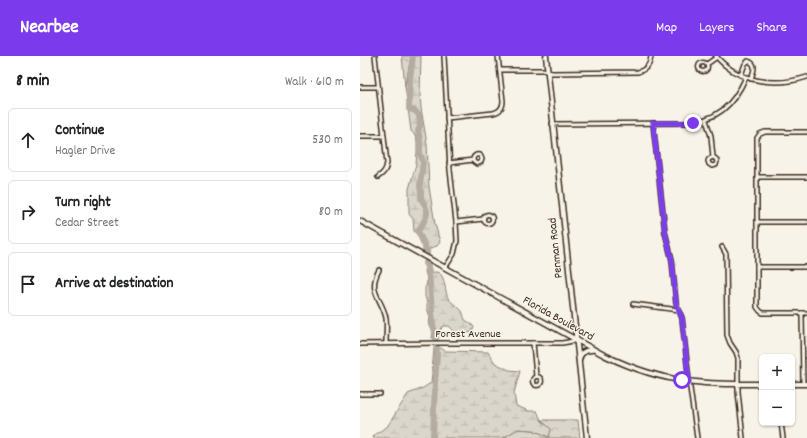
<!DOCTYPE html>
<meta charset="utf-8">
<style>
body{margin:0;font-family:Dekko,sans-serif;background:#f6f6f6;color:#202124}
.controls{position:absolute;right:12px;bottom:12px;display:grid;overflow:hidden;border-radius:6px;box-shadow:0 1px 3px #0004}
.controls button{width:36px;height:36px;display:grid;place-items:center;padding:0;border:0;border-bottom:1px solid #e0e0e0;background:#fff;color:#202124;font:20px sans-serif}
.stop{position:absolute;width:12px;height:12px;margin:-9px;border:3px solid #7c3aed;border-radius:50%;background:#fff}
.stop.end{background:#7c3aed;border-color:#fff;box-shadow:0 1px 4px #0008}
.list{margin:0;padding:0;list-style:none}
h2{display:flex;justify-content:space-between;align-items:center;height:52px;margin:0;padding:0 16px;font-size:17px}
h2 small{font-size:13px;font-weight:400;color:#757577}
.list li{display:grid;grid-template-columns:26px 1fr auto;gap:12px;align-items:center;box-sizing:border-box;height:64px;margin:0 8px 8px;padding:0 8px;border:1px solid #e0e0e0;border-radius:6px}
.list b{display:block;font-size:15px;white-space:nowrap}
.list p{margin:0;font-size:13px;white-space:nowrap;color:#757577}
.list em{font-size:13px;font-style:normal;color:#757577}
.icon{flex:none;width:22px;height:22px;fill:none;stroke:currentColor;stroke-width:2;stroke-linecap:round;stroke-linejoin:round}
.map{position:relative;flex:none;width:447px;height:382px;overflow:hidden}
header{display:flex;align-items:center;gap:24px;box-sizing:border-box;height:56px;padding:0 20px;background:#7c3aed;color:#fff}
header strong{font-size:19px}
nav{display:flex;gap:22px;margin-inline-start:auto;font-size:14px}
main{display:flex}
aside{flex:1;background:#fff}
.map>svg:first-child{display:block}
</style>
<header>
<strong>Nearbee</strong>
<nav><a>Map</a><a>Layers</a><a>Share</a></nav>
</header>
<main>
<aside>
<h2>8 min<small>Walk · 610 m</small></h2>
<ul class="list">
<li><svg class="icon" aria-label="ahead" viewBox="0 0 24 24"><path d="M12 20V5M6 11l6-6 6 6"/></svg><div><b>Continue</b><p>Hagler Drive</p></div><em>530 m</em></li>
<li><svg class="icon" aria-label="right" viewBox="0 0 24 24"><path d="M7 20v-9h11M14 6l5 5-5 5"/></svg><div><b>Turn right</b><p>Cedar Street</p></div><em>80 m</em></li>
<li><svg class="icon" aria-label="arrive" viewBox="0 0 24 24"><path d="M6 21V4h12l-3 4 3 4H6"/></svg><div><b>Arrive at destination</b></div></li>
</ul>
</aside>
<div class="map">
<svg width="447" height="382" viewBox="0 0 447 382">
<defs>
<pattern id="forest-crowns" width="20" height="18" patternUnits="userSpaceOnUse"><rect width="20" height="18" fill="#dbd6cb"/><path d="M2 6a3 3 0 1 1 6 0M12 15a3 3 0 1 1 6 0" fill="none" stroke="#bdb8ae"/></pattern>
<pattern id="wetland-marsh" width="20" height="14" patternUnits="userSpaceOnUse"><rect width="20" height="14" fill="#dbd6cb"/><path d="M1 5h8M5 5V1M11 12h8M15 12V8" fill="none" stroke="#bdb8ae"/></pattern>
</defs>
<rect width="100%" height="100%" fill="#f7f3e8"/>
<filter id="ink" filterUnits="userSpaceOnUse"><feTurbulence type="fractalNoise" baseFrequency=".025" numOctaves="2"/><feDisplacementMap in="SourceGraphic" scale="8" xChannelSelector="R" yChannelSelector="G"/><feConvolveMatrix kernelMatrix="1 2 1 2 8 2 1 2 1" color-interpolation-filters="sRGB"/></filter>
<g filter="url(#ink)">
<g fill="url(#forest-crowns)" stroke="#8b8074">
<polygon points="42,0 51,0 47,22 45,30"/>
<polygon points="181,364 218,364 220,382 143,382 157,373 173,374 189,381 190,373"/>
</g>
<g fill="url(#wetland-marsh)" stroke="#8b8074">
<polygon points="51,0 61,0 60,38 61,52 67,88 69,131 75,168 80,186 77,190 70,192 69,199 63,195 63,189 59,181 54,175 53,163 49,158 49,133 56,108 57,96 57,85 54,78 51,75 45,30 47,22"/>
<path d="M64,205L70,208L71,217C86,211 84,234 88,242C91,247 98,250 102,255C103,257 104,261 105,264L110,267L114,271L112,276L102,278L96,277L89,270H84L79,275L78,283L72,282L73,275L70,271L69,268L70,261L67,252V247L65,240V232C70,224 63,214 64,205Z"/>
<polygon points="74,292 81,292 85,295 128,296 135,307 149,314 160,315 154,337 156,350 169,355 177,355 181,364 191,373 189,381 173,374 158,373 143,382 13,382 15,378 27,371 48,338 63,332 71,327"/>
</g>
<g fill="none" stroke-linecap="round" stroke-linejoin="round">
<path stroke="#b4aca0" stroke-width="6" d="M53,0L50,23L49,53L55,55L59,59L60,70L58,75L60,83V98L63,106L60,130L61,136V143C72,157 66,162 58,175L67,195V207L69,215L73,269L76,280L77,300L75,326L73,382"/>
<g stroke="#3b2a1e" stroke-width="6">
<g id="minor">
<path d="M15,0L27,107C26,114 24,117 18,121"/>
<polyline points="84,0 90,114 96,166 97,185 94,198 85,212"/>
<path d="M356,0C378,27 416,31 447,21"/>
<circle cx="343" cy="11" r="4.5"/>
<polyline points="347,8 357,1"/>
<path d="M140,14H183L192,17L278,16C287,13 290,9 291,0"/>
<path d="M381,19L385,8L388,5C398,8 393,16 391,23"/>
<polyline points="0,31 18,31"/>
<path d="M87,62L133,57C139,56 143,52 143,45L138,0"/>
<polyline points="346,64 351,80 353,101 356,103 357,105 356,109 352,110 349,108 348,105 349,103 353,101"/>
<polyline points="293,67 305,176 312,204 316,247 322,262 329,325 337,382"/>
<path d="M192,68L324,67C357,65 373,50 386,21"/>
<polyline points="447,76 405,76 400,78 397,82 397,251 400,255 403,257 447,257"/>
<polyline points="0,80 24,80"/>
<path d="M89,107L113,104L114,106L117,108L121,106L122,103L120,99C116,98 113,100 113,104"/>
<polyline points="397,121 447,121"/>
<circle cx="128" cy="163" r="4.5"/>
<polyline points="96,166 123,163"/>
<polyline points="397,166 447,166"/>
<polyline points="362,191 366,198 367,279 370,287 376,296 378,302 378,336 383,382"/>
<polyline points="397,211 447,211"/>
<path d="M19,214C7,236 22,242 26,262C27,270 26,279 26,287"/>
<polyline points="273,248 319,254"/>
<polyline points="442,257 443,328"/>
<polyline points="173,287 176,320"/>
<polyline points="0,288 82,287 202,287 208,286 216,284"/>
<circle cx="177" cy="325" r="4.5"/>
<polyline points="0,338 20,338"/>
<polyline points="421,367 423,382"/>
</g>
</g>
<g stroke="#3b2a1e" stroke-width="7">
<g id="tertiary">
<polyline points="186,0 227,382"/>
<path d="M0,165L244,299C271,312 299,322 328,325C353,329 377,328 402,328"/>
<path d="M219,304C220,297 225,294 232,294"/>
<polyline points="432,328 447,328"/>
</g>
</g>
<use href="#minor" stroke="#f7f3e8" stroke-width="3"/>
<use href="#tertiary" stroke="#f7f3e8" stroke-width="4"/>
</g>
</g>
<g fill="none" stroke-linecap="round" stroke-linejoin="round" filter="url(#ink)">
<polyline stroke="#7c3aed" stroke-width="5" points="322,324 329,326 322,262 316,247 312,204 305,176 293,67 333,67"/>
</g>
<g text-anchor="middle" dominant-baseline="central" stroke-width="3" stroke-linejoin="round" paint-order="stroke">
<g font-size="12" fill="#3b2a1e" stroke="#f7f3e8">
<text transform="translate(196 192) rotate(-96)">Penman Road</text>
<text transform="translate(198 263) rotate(29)">Florida Boulevard</text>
<text x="108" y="278">Forest Avenue</text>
</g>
</g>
</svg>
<div class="controls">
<button>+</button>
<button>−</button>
</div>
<div class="stop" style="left:322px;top:324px"></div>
<div class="stop end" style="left:333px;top:67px"></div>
</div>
</main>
